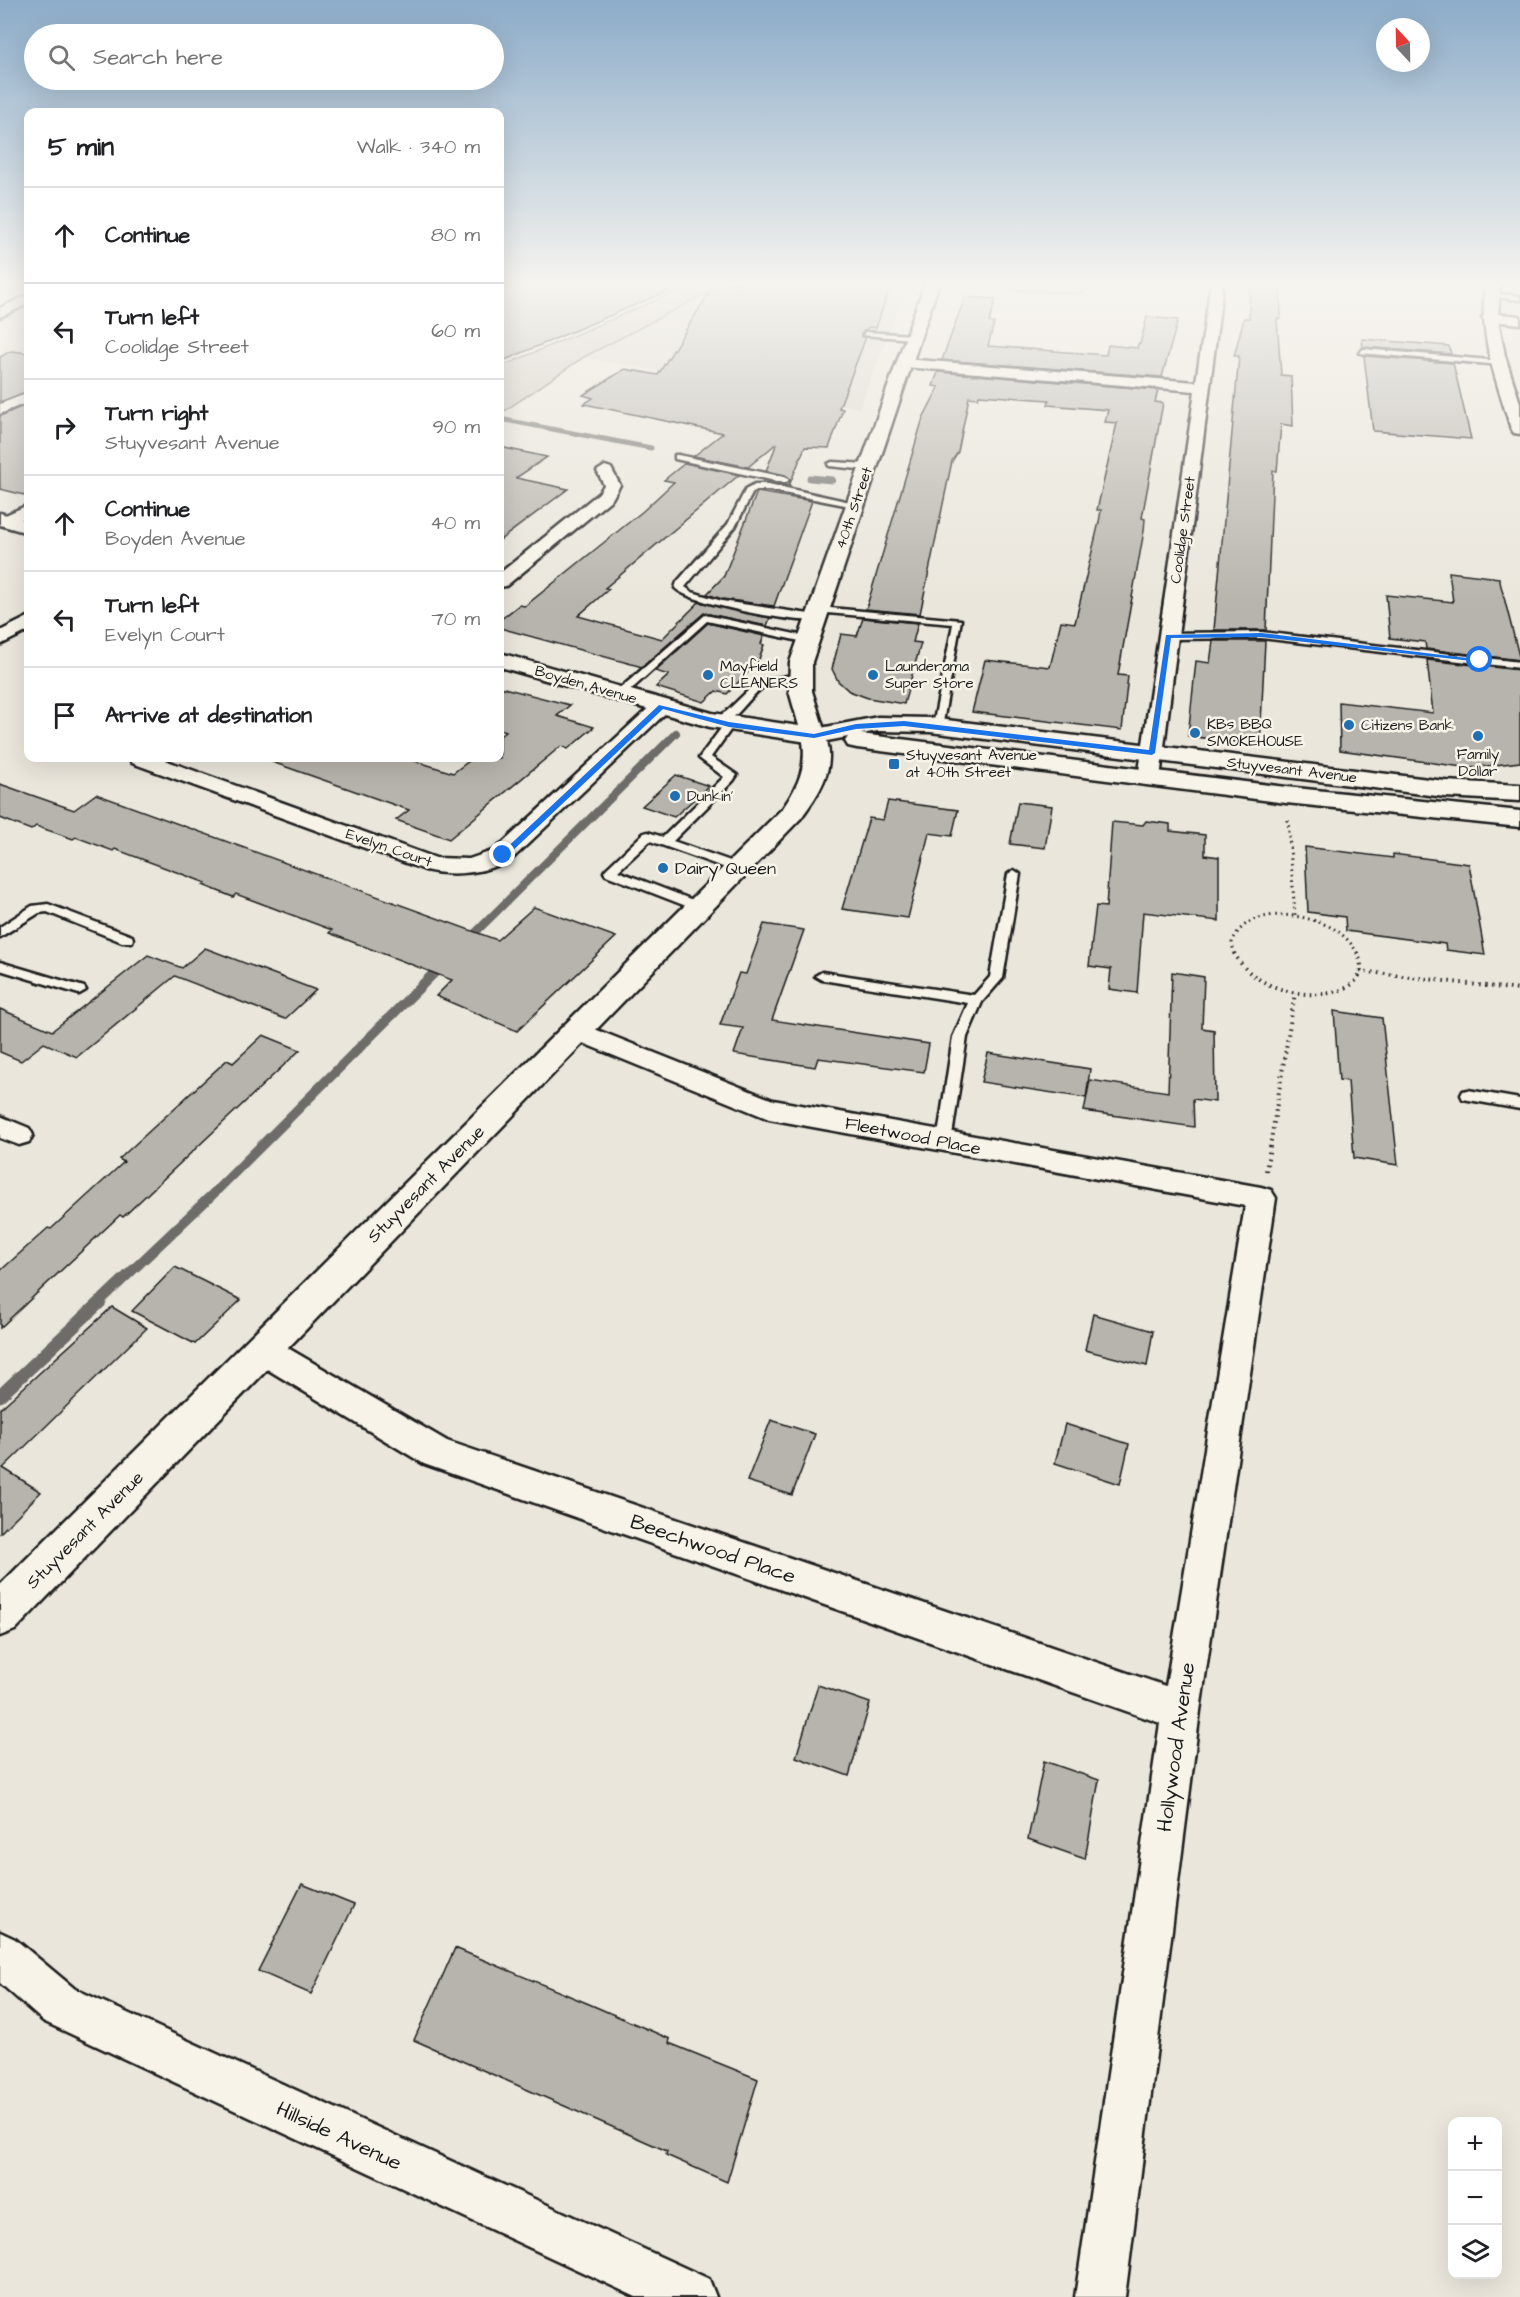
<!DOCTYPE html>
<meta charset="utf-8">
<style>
body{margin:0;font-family:"Architects Daughter",sans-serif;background:#f6f6f6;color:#202124}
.controls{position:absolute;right:18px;bottom:18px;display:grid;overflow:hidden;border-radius:12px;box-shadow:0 6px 24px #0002}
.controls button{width:54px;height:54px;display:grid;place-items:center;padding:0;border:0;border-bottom:2px solid #e0e0e0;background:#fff;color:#202124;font:30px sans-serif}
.compass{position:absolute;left:1376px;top:18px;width:54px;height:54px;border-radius:50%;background:#fff;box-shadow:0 6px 24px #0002;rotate:338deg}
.stop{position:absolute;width:18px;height:18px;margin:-14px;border:4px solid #1a73e8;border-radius:50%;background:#fff}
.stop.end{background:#1a73e8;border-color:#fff;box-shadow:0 2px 6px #0008}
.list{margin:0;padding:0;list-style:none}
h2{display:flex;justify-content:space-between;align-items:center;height:78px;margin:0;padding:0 24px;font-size:26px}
h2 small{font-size:20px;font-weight:400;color:#757577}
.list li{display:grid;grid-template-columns:39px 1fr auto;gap:18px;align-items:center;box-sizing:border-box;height:96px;padding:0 24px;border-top:2px solid #e0e0e0}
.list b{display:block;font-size:22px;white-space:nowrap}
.list p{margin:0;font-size:20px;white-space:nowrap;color:#757577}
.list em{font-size:20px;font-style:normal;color:#757577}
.icon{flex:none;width:33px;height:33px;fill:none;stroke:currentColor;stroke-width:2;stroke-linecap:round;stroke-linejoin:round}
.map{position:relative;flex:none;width:1520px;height:2297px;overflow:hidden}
.search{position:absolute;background:#fff;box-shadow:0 6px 24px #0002;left:24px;top:24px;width:480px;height:66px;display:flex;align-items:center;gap:15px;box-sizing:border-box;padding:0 21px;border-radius:33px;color:#757577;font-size:22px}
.panel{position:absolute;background:#fff;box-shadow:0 6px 24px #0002;left:24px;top:108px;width:480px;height:654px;border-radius:12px}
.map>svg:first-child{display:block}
</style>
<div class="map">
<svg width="1520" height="2297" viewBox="0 0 1520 2297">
<rect width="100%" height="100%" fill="#eae6dc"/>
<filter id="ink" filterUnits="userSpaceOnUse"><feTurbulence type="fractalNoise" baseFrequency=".0167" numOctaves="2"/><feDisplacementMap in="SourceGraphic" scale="12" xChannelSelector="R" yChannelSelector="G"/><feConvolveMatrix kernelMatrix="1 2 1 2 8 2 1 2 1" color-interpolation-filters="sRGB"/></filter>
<g filter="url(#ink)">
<polygon fill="#dad7ce" points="726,283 909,283 859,408 584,357"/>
<g fill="#ccc8c0" stroke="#74726e" stroke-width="1.5">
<polygon points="696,283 726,283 584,357 500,414 500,367"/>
<polygon points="978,283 1098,283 1079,294 977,287"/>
</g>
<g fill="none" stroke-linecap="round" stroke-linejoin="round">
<polyline stroke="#6d6c68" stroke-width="5" points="500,419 651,448"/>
<polyline stroke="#6d6c68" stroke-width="7" points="810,478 832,480"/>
<polyline stroke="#6d6c68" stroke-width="8" points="466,942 676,733"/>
<polyline stroke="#6d6c68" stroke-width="10" points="98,1303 215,1192 444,963"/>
<polyline stroke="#6d6c68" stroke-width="13" points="0,1396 100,1302"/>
</g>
<g fill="#b6b4ac" stroke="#1c1c1c" stroke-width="1.5">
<polygon points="500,283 687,283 500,362"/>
<polygon points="715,283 891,283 876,328 869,327 861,334 861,337 866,337 839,408 843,409 829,448 805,447 789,486 762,482 785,485 791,480 785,475 766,471 777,443 748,467 694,456 723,433 584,404 593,398 583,395 625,369 658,375"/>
<polygon points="1250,283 1278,283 1280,285 1281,319 1277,319 1281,375 1291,376 1293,426 1281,424 1277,471 1273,471 1266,630 1214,630 1239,356 1234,356 1244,318 1249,318"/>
<polygon points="965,297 996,299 989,322 994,323 988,346 1106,355 1108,345 1137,348 1138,344 1140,344 1147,317 1178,320 1162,377 942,360"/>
<polygon points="1362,339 1449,346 1451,354 1363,347"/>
<polygon points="11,351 28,353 28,391 0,402 0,357"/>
<polygon points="1364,356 1453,363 1471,439 1373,431"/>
<polygon points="938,372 1158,390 1155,402 1163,403 1142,518 1145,519 1144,531 1118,675 1128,676 1122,730 972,712 985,660 1050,667 1061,621 1075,623 1099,522 1101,510 1097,510 1117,423 1105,422 1108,410 1048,405 1049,400 979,395 978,398 969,397 958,452 952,461 920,614 866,609 923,418 939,387 933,386"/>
<polygon points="28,404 28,496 0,489 0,416"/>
<polygon points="500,447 547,457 516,478 568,489 500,540"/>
<polygon points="685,463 739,475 605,588 609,589 578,616 662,639 699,602 770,618 767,626 704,613 642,667 500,628 500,620 519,605 525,606 643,511 674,482 664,480"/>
<polygon points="757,492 812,501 774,606 722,599 707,594 724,576"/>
<polygon points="1449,572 1499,578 1520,660 1426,649 1425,642 1390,638 1386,595 1453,602"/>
<polygon points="863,618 918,623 913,642 921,643 904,704 868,698 849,691 838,681 832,669 841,634 857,636"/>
<polygon points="708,623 764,636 761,644 764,645 758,662 727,694 716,691 704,702 656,687 669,675 655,671"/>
<polygon points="1213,641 1265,641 1260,745 1188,736 1196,661 1210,663"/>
<polygon points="1427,660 1520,670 1520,762 1470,768 1340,750 1339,702 1433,713"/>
<polygon points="500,687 570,705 557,716 594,727 568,749 561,746 449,839 396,820 409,810 272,762 273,758 406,758 453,773 473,758 500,758 500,736 506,731 500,729"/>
<polygon points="676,775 709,786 674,817 642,806"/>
<polygon points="0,784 74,810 96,794 497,940 534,907 616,937 517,1031 436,996 452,980 329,933 332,930 236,894 233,897 203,885 206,883 115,849 113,851 76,837 73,839 36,826 31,830 0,818"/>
<polygon points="888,801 958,810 952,836 929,833 908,918 842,909 869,818 883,820"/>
<polygon points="1018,802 1052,806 1045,848 1010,844"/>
<polygon points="1146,821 1170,824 1170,831 1205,835 1205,855 1219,857 1219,921 1143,912 1137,993 1109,989 1111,969 1089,966 1096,906 1106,907 1112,822 1143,825"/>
<polygon points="1305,847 1393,858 1393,854 1469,864 1485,955 1446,950 1445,944 1346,931 1345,917 1308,912"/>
<polygon points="764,924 804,930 772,1020 929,1044 924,1072 818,1058 815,1067 734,1054 743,1028 720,1025 739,973 746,974"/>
<polygon points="205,948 316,990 285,1019 175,976 77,1057 44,1043 21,1061 0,1052 0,1009 52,1031 148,955 182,968"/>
<polygon points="1172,972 1204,977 1202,1028 1214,1030 1215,1102 1193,1099 1194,1127 1084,1111 1090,1080 1168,1092"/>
<polygon points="1334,1011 1382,1018 1398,1165 1354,1158 1348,1081 1339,1080"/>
<polygon points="263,1035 300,1050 123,1217 120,1215 0,1328 0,1271 48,1228 51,1229 124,1162 119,1159 227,1060 233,1063"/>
<polygon points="988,1053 1090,1069 1086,1098 981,1082"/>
<polygon points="175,1267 241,1300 195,1344 132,1311"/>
<polygon points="112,1307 147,1328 3,1468 41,1492 0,1533 0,1409"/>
<polygon points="1093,1314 1153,1331 1147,1366 1085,1350"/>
<polygon points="771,1420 815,1434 792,1495 747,1481"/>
<polygon points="1065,1424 1129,1444 1120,1484 1055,1463"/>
<polygon points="818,1685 870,1703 849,1776 796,1757"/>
<polygon points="1044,1761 1099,1780 1085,1859 1028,1839"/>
<polygon points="302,1884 354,1905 311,1994 258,1971"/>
<polygon points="455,1948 589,2004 670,2039 669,2043 758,2079 727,2182 666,2155 667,2151 414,2040"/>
</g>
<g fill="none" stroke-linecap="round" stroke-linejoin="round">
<g stroke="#1c1c1c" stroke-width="5">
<g id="service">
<polygon points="1489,293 1520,296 1520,300 1487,296"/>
<polygon points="865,332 913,335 917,337 913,339 863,335"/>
<polygon points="1363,349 1501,361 1505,363 1501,365 1360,353"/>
<polygon points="678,455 785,477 789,480 785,483 675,459 675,455"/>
<polygon points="832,462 868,464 872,467 868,470 829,466 828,464"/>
<path d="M768,484L859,504L855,507L768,490H757L753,492L735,527L685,587L692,592L722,601L816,615L819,616V620C797,624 691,604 675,588L677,582L728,524L746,489L755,484Z"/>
<polygon points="819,607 961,620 942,728 934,728 933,726 953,624 816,612 814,610"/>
<polygon points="705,615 809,637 814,640 809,643 707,621 624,696 616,696 616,692"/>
<polygon points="1261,632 1520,662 1520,668 1261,638 1168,639 1163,636 1168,633"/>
<path d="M799,674L803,675V679C792,682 775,681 765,686C748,695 735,728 712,724L711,722L727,711L758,681Z"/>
<polygon points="729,722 734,725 711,757 737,775 733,781 673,841 742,865 742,871 734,871 650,841 618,871 703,904 705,907 703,910 699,911 606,875 604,872 606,869 644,833 648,832 663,837 724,777 699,758 725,723"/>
<polygon points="1014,870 1020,874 1003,978 982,1002 967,1037 951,1142 949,1146 939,1146 937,1142 953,1037 968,1003 822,980 815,976 822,972 974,995 990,977 1008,874"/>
<polygon points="48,904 132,936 133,939 132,942 122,942 47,912 39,913 0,937 0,927 32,906"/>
<polygon points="0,962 84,987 86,990 79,994 0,970"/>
<polygon points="1468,1090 1520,1099 1520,1109 1463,1099 1461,1095 1463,1091"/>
</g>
</g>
<g stroke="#1c1c1c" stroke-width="5">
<g id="minor">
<polygon points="1211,283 1223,283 1160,778 1157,783 1149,784 1141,783 1138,778 1195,391 904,367 897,363 904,359 1196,382"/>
<polygon points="28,295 28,304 0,317 0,308"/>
<polygon points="1489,313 1520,316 1520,324 1484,320 1482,317"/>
<polygon points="28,393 28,402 0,414 0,404"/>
<polygon points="605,466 611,468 620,485 612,499 506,586 500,587 500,573 599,493 604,485 597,471"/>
<polygon points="28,505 28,516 7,526 0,523 1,517"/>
<polygon points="28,617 28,631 0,645 0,631"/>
<path d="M662,700L669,702L672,706L669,710L511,860C484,873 454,877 425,870L132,763L129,758H159L436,858L469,859L495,850L655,702Z"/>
<polygon points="577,1022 773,1100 1261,1187 1271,1190 1276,1198 1200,1711 1125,2297 1075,2297 1160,1723 424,1464 252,1360 247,1350 252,1340 263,1336 274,1340 447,1441 1166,1686 1245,1206 769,1119 568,1037 564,1031 568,1025"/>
<polygon points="0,1116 29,1128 33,1135 29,1142 19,1145 0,1138"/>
<polygon points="0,1932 15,1939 75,1989 709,2279 716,2297 636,2297 43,2021 0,1983"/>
</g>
</g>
<g stroke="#1c1c1c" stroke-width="5">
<g id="tertiary">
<polygon points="925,283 939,283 812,662 812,691 826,736 823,741 814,743 710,727 500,667 500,653 712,713 799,726 789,691 790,662"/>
<polygon points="0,513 28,521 28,533 0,525"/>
</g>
</g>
<g stroke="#1c1c1c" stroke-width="5">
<g id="secondary">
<path d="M1486,283H1500L1498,319L1505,356L1520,403V434L1514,433L1511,429C1497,381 1477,334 1486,283Z"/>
<path d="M878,717L930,718L1445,781L1520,785V801L1445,797L930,732L878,731L861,734L1286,787L1520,811V827L1286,803L857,748L848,746L845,741L848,737L827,741C835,771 818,795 801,818L15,1630L0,1636V1585L783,808C799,785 808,764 802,736L805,731Z"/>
</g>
</g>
<g stroke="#1c1c1c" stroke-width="3" stroke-dasharray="1.5 4" stroke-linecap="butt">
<polyline points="1288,820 1295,915"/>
<path d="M1234,954L1232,943C1246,903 1308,913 1336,930C1346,937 1352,944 1358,954"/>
</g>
<g stroke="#1c1c1c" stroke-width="4" stroke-dasharray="1.5 4.5" stroke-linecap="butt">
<path d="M1234,953C1265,1012 1384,1004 1357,953"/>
<polyline points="1360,971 1520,990"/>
<polyline points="1266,1171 1295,993"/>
</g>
<use href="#service" fill="#f7f3e8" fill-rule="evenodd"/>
<use href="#minor" fill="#f7f3e8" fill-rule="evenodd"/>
<use href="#tertiary" fill="#f7f3e8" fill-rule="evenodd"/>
<use href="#secondary" fill="#f7f3e8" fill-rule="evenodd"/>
</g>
</g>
<linearGradient id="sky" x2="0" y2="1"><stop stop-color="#8cacc9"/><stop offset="0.47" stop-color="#f6f4ef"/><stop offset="1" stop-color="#f6f4ef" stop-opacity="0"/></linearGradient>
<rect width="1520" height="604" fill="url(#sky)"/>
<polygon fill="#1a73e8" points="1261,633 1483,660 1480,662 1261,637 1171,638 1155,753 1152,755 904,726 856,729 814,738 729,727 663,709 506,857 499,855 659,705 729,722 814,734 856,724 904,721 1149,750 1166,635"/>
<g fill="#1f6fb2" stroke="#f7f3e8" stroke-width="2">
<circle cx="708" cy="675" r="6"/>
<circle cx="873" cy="675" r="6"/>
<circle cx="1349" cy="725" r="6"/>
<circle cx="1195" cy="733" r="6"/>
<circle cx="1478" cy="736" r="6"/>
<rect x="888" y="758" width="12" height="12" rx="3"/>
<circle cx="675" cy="796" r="6"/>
<circle cx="663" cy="868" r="6"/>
</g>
<g text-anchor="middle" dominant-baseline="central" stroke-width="5" stroke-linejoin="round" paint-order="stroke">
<g font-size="15" fill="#1c1c1c" stroke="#f7f3e8">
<text transform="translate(854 508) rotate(-71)">40th Street</text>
<text transform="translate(1183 530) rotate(-82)">Coolidge Street</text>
<text transform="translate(586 685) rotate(16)">Boyden Avenue</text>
<text transform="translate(1292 770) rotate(7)">Stuyvesant Avenue</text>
<text transform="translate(389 848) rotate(19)">Evelyn Court</text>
</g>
<g font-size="15" fill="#1c1c1c" stroke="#f7f3e8" text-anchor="start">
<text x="720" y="666">Mayfield<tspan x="720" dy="17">CLEANERS</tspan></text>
<text x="885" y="666">Launderama<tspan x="885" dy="17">Super Store</tspan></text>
<text x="1207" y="724">KBs BBQ<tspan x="1207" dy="17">SMOKEHOUSE</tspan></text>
<text x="1361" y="725">Citizens Bank</text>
<text x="1478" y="754" text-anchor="middle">Family<tspan x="1478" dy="17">Dollar</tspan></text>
<text x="906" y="755">Stuyvesant Avenue<tspan x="906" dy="17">at 40th Street</tspan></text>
<text x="687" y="796">Dunkin'</text>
</g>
<g font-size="18" fill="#1c1c1c" stroke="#f7f3e8" text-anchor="start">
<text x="675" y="868">Dairy Queen</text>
</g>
<g font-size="18" fill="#1c1c1c" stroke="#f7f3e8">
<text transform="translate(913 1136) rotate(11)">Fleetwood Place</text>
<text transform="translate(426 1184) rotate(-45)">Stuyvesant Avenue</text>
<text transform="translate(85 1530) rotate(-45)">Stuyvesant Avenue</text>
</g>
<g font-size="21" fill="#1c1c1c" stroke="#f7f3e8">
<text transform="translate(713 1549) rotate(19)">Beechwood Place</text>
<text transform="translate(1176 1747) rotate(-82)">Hollywood Avenue</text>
<text transform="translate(339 2136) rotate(25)">Hillside Avenue</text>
</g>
</g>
</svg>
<div class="controls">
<button>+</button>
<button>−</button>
<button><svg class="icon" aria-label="layers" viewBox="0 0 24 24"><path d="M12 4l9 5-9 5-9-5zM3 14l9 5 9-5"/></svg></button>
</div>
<svg class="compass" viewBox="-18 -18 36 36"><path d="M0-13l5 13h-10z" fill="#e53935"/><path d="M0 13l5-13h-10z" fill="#757577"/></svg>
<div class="stop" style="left:1480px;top:660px"></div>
<div class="stop end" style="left:503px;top:855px"></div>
<div class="search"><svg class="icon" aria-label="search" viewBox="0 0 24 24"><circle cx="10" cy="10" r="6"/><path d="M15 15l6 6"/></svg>Search here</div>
<section class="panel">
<h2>5 min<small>Walk · 340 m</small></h2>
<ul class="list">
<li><svg class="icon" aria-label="ahead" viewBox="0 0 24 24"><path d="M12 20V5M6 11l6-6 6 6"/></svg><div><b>Continue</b></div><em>80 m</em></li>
<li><svg class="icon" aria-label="left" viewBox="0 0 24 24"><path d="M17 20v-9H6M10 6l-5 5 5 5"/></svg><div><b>Turn left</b><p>Coolidge Street</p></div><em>60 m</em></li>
<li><svg class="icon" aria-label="right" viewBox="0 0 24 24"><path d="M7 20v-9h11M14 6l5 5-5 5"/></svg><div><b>Turn right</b><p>Stuyvesant Avenue</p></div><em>90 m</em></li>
<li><svg class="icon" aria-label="ahead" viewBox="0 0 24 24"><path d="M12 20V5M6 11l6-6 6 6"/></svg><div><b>Continue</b><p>Boyden Avenue</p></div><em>40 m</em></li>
<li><svg class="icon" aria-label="left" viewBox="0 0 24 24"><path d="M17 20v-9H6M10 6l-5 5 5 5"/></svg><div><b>Turn left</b><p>Evelyn Court</p></div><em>70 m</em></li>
<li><svg class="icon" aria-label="arrive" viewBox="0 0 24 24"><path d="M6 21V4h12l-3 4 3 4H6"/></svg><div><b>Arrive at destination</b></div></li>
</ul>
</section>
</div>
